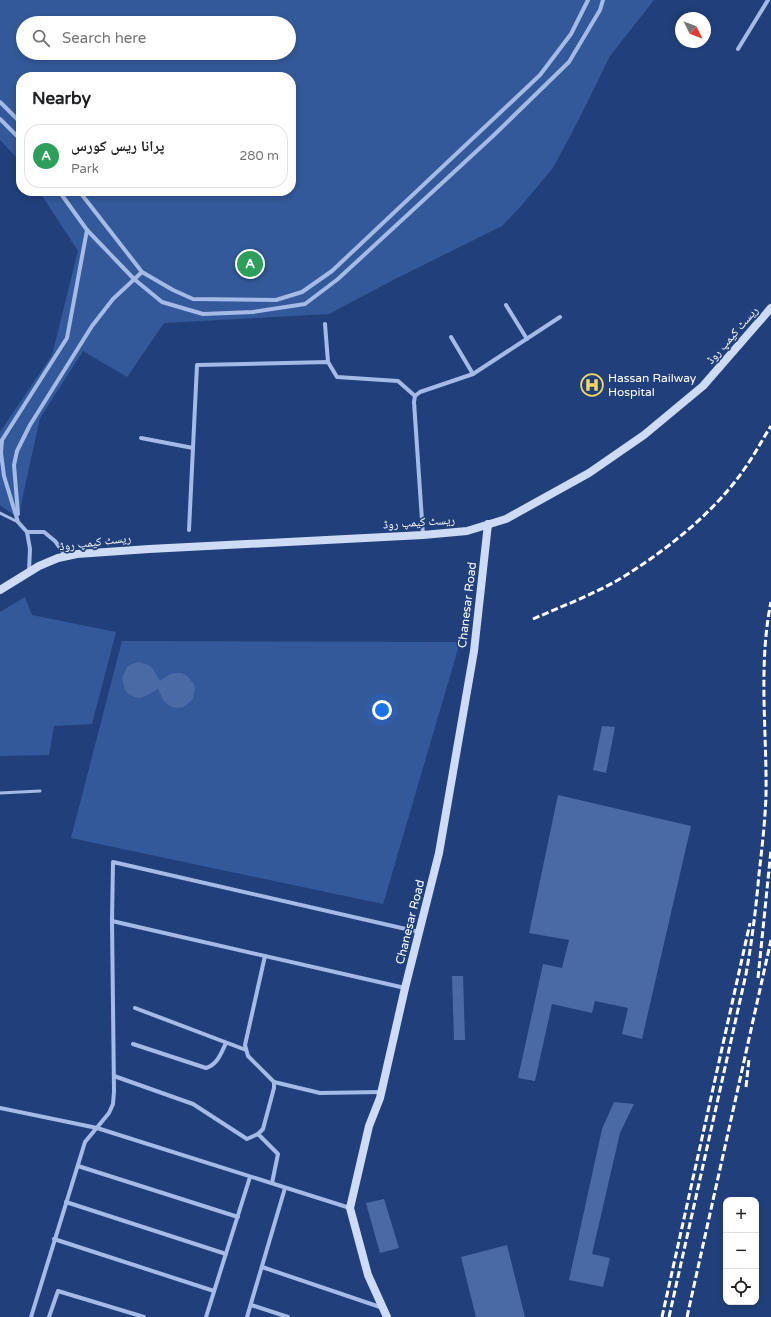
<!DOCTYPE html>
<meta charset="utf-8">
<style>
body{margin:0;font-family:"Varela Round","Noto Naskh Arabic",sans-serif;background:#f6f6f6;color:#202124}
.controls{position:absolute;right:12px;bottom:12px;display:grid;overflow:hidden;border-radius:8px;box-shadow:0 2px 6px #0003}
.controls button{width:36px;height:36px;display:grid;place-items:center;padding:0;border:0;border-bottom:1px solid #e0e0e0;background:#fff;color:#202124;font:20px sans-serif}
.compass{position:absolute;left:675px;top:12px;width:36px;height:36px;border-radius:50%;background:#fff;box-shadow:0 2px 6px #0003;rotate:133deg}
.you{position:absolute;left:382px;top:710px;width:14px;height:14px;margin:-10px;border:3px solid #fff;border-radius:50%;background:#1a73e8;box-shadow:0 0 0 6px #1a73e833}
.badge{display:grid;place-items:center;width:26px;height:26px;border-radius:50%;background:#b45309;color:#fff;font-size:13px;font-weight:700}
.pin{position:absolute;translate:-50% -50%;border:2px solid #fff;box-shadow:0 1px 4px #0006}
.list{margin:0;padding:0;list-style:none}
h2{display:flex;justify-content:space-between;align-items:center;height:52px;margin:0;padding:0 16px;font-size:17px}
h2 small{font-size:13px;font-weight:400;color:#757577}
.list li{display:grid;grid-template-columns:26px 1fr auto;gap:12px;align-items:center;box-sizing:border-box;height:64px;margin:0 8px 8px;padding:0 8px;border:1px solid #e0e0e0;border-radius:16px}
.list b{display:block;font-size:15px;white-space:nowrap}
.list p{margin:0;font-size:13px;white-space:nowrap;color:#757577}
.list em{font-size:13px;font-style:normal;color:#757577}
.icon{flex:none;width:22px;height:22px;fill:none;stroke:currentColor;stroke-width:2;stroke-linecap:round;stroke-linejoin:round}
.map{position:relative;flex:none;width:771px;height:1317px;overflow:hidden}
.search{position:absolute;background:#fff;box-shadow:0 2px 6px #0003;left:16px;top:16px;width:280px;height:44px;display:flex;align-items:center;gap:10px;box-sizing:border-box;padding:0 14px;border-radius:22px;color:#757577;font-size:15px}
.panel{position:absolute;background:#fff;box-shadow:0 2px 6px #0003;left:16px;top:72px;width:280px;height:124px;border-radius:16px}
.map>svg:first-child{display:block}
</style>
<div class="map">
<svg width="771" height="1317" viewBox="0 0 771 1317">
<rect width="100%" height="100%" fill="#21407b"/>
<g fill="#34599a" fill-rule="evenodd">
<path d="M0,0H654L610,56L578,121L553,168L521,206L502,226L397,278L329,314L164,323L127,377L83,351L40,418L18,518L0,505V432L52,355L78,251L39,191H291V77H21V163L16,157L0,140ZM23,23H289V53H23Z"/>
<polygon points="25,597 32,615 116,632 92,724 54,726 49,755 0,756 0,612"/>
<polygon points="122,641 460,642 383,904 71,838"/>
</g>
<g fill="#496aa5">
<polygon points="138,662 149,665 153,669 160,681 170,674 176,673 182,673 187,676 194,684 195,689 193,699 184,707 178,708 172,707 167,704 163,700 158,689 146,696 140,698 134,697 129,694 125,690 122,678 127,667 132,664"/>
<polygon points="602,726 615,727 606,773 593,770"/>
<polygon points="558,795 691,826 642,1039 622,1034 628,1008 595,1001 592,1013 552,1004 535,1081 518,1078 543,964 562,968 569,940 529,933"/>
<polygon points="452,976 463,976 465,1040 454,1040"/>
<polygon points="614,1102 634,1104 620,1133 592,1254 610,1258 603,1287 569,1280 602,1129"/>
<polygon points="384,1199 399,1248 380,1253 366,1203"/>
<polygon points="507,1245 525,1317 476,1317 461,1257"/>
</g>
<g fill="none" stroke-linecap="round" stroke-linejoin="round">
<g stroke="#a3bbe6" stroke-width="3">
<polyline points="0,513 18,522"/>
<polyline points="0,793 40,791"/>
</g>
<g stroke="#a3bbe6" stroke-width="4">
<polyline points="738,49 768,0"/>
<polyline points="0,102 21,123"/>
<polyline points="0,119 21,140"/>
<polyline points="59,191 87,230 134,279 162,302 203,314 253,312 305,304 338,279 493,136 569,62 600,10 603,0"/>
<polyline points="79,191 142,272 173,290 193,299 276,300 302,292 332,271 540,75 571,34 588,0"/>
<polyline points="506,305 527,339"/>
<polyline points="325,324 328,362"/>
<polyline points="451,337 473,374"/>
<polyline points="141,438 193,448"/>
<polyline points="18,514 14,465 17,451 30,425 92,326 113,299 142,272"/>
<polyline points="189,530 197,365 328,362 337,377 398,381 415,396"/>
<polyline points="27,532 44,532 55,541 66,556"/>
<polyline points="423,535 414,402 415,396 420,392 473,374 560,317"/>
<polyline points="29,571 30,549 27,532 18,522 4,476 1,453 2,440 67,338 87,230"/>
<polyline points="112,921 405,988"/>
<polyline points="135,1008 246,1050"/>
<path d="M133,1044L206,1068C218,1064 221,1053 226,1043"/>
<polyline points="114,1076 193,1104 247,1139 258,1134 263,1129 274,1088 274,1082 248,1056 245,1045 265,956"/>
<polyline points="274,1082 320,1093 381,1092"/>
<polyline points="0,1108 97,1128 350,1208"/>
<polyline points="258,1134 278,1154 272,1183"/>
<polyline points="78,1166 238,1217"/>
<polyline points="66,1202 226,1254"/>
<polyline points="54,1239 214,1291"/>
<polyline points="262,1267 383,1308"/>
<polyline points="251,1305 288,1317"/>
<polyline points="31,1317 85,1142 109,1113 113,1104 114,1091 112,921 113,862 419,932"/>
<polyline points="49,1317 58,1291 144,1317"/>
<polyline points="206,1317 250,1177"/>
<polyline points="247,1317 285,1188"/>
</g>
<g stroke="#cddbf5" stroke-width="8">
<polyline points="0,590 39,566 58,558 77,554 149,549 423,535 467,531 506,519 589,473 644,435 703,386 771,308"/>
<polyline points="387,1317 368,1275 350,1208 369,1126 380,1098 405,988 439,853 474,651 488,524"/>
</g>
<g stroke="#fff" stroke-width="3" stroke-dasharray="7 3" stroke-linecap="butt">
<path d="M533,619C567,604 603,591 634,570C674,544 718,508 745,468C755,454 762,440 771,426"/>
<polyline points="758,978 771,850"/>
<polyline points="746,1087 749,1059"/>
<polyline points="662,1317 750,923"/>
<path d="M669,1317L746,974C752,941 756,908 759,874C762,848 765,822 766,796C767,731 758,665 771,602"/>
<polyline points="687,1317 771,940"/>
</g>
</g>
<defs>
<g id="hospital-ring" transform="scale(1.15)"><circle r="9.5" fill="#21407b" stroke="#f3d664" stroke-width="1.5"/><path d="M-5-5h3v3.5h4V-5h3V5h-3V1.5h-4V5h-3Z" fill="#f3d664"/></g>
</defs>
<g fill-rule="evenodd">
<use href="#hospital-ring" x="592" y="385"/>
</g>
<g text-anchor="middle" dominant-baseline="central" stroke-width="3.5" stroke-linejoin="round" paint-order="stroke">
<g font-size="12" fill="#fff" stroke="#21407b">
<text transform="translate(732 335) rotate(-49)">ریسٹ کیمپ روڈ</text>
<text transform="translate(419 522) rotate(-4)">ریسٹ کیمپ روڈ</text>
<text transform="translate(95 542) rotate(-7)">ریسٹ کیمپ روڈ</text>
<text transform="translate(467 605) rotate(-83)">Chanesar Road</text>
<text transform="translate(410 922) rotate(-76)">Chanesar Road</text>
</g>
<g font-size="12" fill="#fff" stroke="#21407b" text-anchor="start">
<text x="608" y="378">Hassan Railway<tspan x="608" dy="14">Hospital</tspan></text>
</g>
</g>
</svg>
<div class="controls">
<button>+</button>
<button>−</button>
<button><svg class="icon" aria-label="locate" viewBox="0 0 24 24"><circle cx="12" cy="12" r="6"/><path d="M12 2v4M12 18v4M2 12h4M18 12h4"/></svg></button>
</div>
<svg class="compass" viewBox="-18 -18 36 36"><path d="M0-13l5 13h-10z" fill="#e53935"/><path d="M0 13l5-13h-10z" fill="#757577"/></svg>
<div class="you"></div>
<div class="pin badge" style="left:250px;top:264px;background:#2e9e5b">A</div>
<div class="search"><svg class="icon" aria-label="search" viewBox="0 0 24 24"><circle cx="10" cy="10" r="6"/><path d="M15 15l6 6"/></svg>Search here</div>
<section class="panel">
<h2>Nearby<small></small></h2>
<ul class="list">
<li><span class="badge" style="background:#2e9e5b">A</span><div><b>پرانا ریس کورس</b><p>Park</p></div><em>280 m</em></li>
</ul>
</section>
</div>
